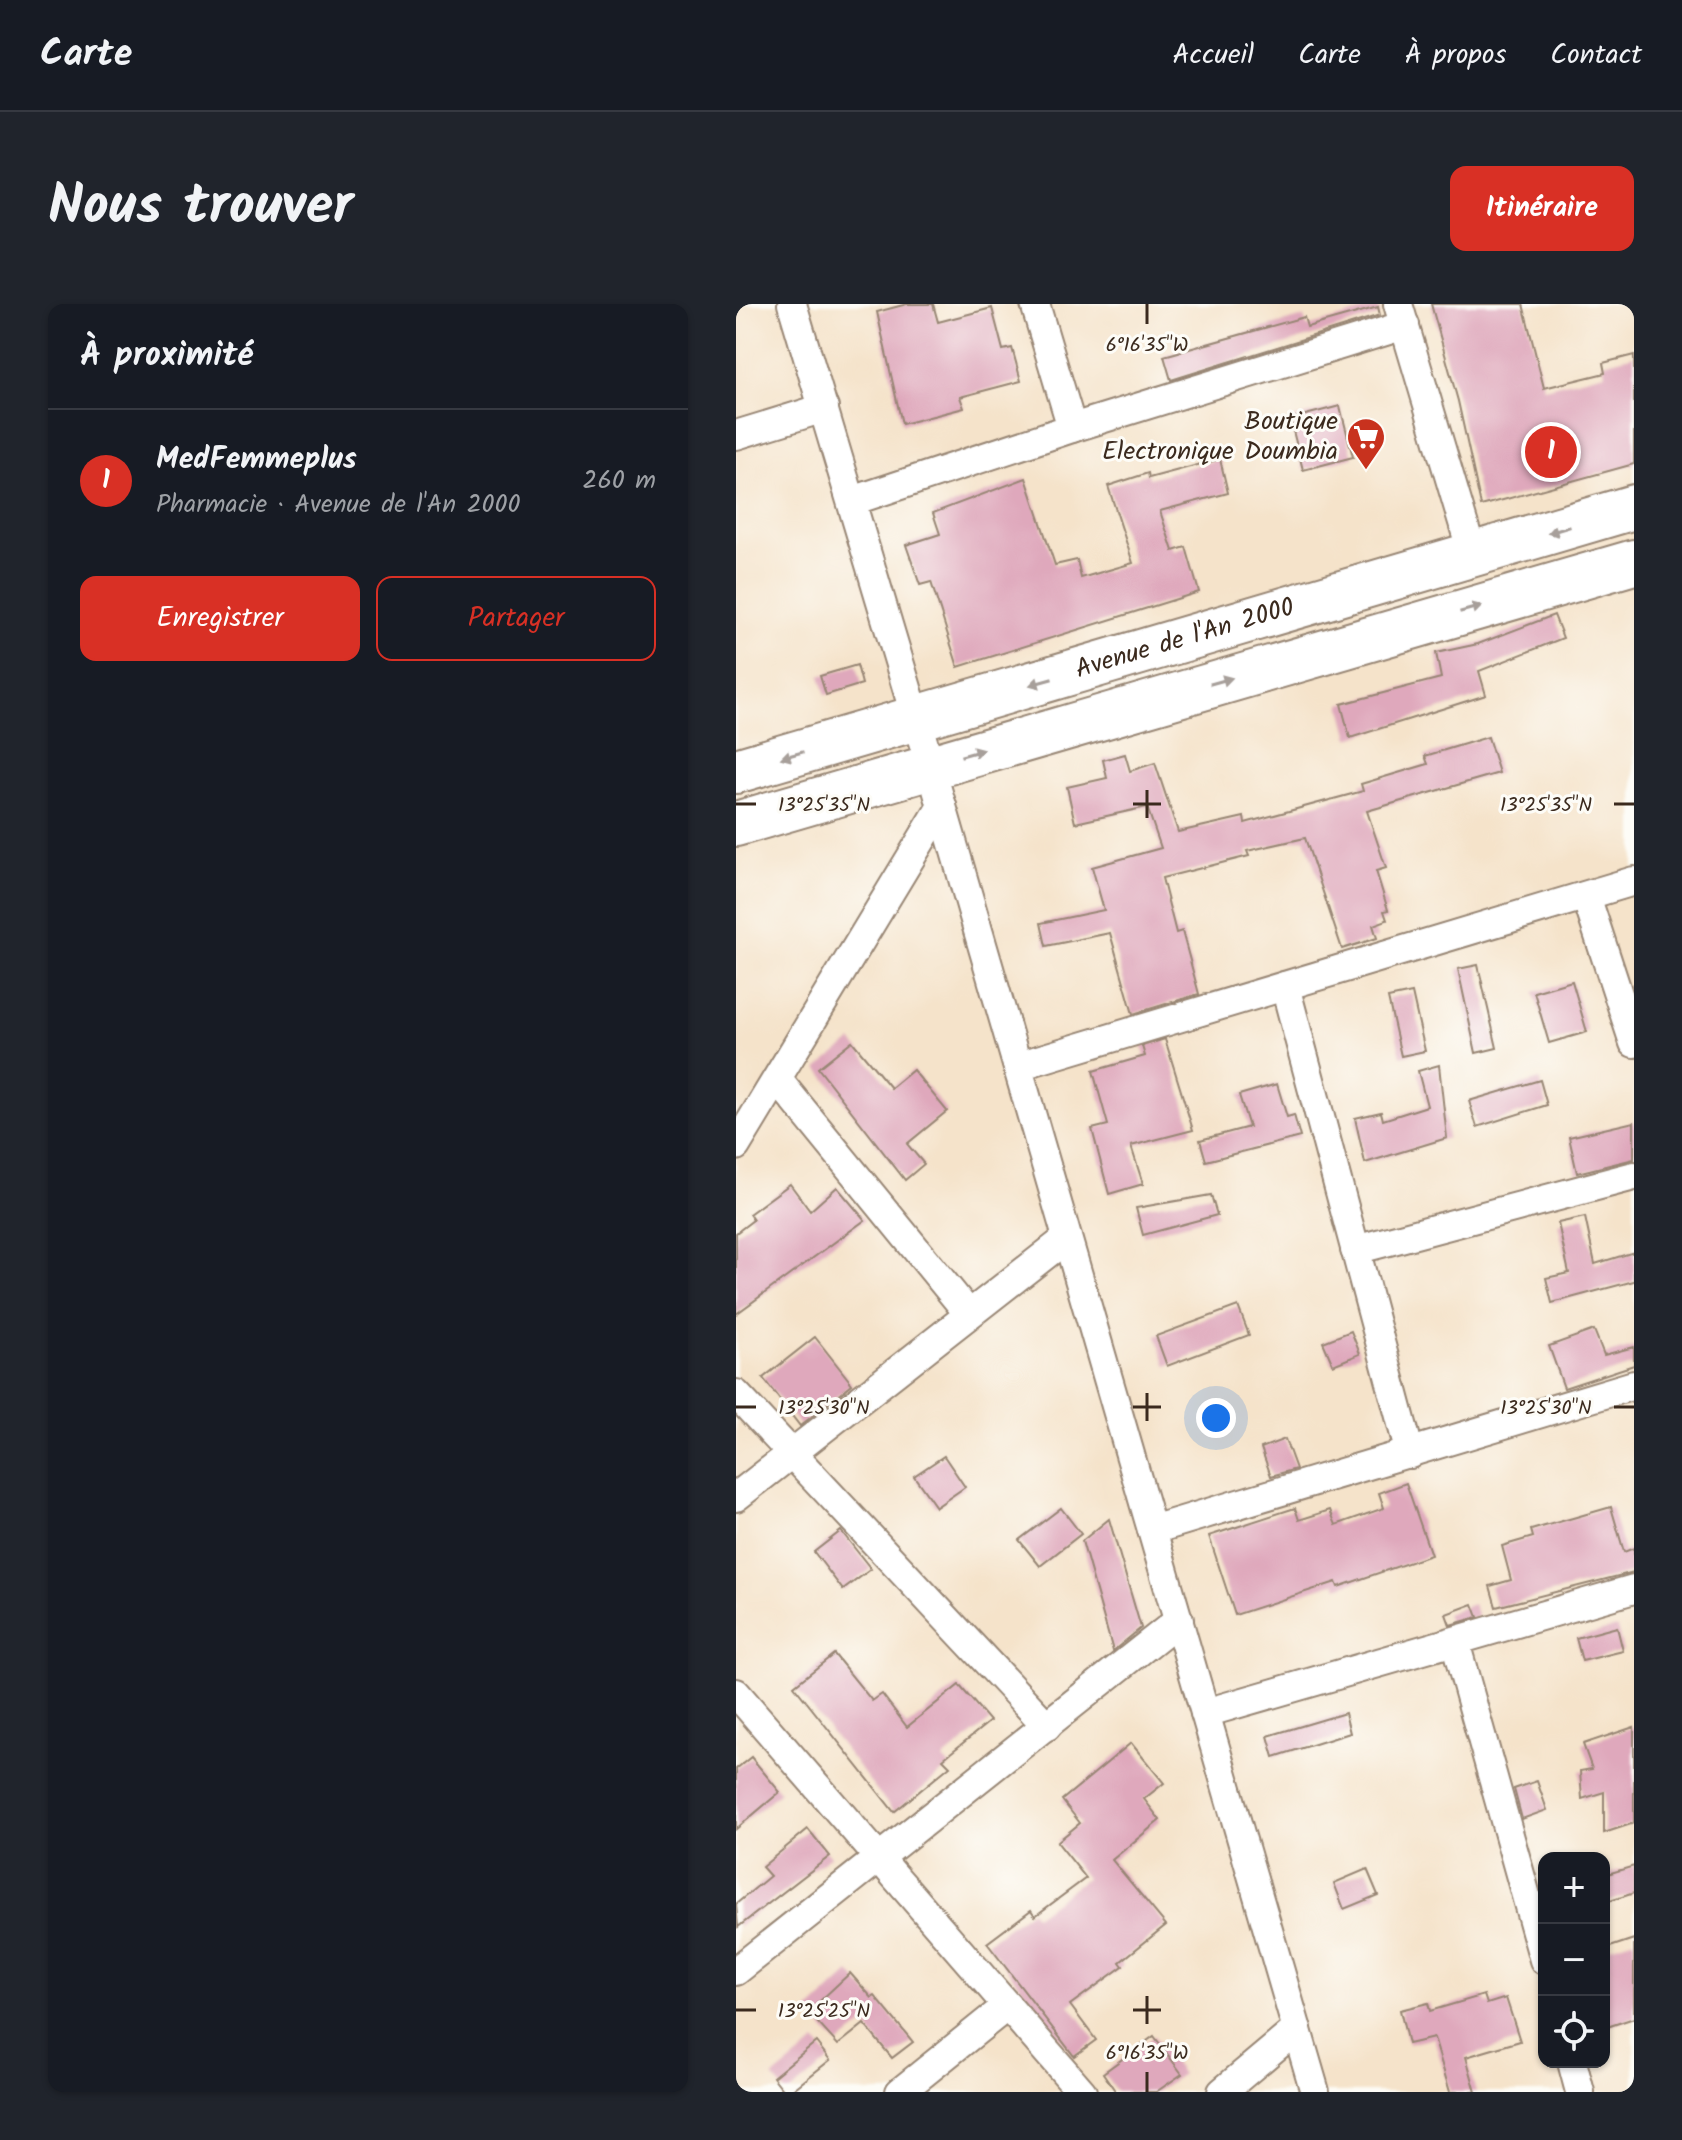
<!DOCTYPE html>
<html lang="fr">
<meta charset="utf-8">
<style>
body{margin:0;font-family:Kalam,sans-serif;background:#20242c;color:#f1f3f6}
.controls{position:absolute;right:24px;bottom:24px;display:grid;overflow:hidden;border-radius:16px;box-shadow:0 2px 6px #0004}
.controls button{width:72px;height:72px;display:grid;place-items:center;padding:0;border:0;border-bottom:2px solid #363941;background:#171b24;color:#f1f3f6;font:40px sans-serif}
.you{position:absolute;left:480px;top:1114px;width:28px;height:28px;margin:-20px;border:6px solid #fff;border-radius:50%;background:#1a73e8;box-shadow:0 0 0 12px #1a73e833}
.badge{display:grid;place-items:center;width:52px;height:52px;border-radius:50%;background:#d93025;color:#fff;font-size:26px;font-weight:700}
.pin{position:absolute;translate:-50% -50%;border:4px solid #fff;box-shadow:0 2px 8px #0006}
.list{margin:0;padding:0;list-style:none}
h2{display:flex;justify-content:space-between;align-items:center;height:104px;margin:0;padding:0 32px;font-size:34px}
h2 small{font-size:26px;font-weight:400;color:#9ea1a6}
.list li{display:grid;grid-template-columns:52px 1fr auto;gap:24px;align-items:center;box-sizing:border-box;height:144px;padding:0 32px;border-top:2px solid #363941}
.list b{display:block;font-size:30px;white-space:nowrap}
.list p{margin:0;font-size:26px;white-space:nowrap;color:#9ea1a6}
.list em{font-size:26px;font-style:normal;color:#9ea1a6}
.actions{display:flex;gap:16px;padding:24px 32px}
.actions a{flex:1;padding:18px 0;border:2px solid #d93025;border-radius:16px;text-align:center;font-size:28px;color:#d93025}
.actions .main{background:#d93025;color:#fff}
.icon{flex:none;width:44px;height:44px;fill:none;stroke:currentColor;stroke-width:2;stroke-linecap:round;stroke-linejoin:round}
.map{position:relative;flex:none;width:898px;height:1788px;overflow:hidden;border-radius:16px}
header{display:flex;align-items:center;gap:48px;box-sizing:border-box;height:112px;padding:0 40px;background:#171b24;border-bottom:2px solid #363941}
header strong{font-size:38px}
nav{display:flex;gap:44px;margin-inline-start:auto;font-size:28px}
.intro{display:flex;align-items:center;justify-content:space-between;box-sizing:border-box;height:192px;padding:0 48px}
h1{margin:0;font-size:56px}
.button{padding:20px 36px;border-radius:16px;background:#d93025;color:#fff;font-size:28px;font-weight:700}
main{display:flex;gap:48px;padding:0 48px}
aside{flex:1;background:#171b24;border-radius:16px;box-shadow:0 2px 6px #0004}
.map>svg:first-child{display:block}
</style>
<header>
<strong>Carte</strong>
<nav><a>Accueil</a><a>Carte</a><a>À propos</a><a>Contact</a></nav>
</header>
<div class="intro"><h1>Nous trouver</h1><a class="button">Itinéraire</a></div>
<main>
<aside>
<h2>À proximité<small></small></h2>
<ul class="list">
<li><span class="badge">1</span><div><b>MedFemmeplus</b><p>Pharmacie · Avenue de l'An 2000</p></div><em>260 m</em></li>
</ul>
<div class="actions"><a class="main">Enregistrer</a><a>Partager</a></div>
</aside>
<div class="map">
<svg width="898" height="1788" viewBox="0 0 898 1788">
<rect width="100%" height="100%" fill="#fdfcf7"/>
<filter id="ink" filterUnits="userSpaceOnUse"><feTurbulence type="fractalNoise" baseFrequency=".0125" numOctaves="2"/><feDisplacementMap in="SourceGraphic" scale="16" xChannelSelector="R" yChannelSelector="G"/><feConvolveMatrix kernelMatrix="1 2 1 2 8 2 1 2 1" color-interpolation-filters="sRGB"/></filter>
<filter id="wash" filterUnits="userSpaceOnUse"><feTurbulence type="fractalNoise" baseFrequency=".006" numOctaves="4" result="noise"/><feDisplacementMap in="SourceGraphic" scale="32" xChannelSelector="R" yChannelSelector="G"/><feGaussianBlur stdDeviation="1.8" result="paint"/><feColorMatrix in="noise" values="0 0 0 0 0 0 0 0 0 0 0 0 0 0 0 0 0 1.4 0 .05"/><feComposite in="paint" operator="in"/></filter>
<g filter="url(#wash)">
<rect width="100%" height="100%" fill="#f5e3ca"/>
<g id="blocks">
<g fill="#dfa8bc">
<polygon points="171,0 197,0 202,18 256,4 267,46 276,44 285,77 224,93 228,104 166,120 141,8"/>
<polygon points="695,0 787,0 808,84 869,69 867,59 898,51 898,160 745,202 722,97"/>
<polygon points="642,3 644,11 435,76 428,52 568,13 571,23"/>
<polygon points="604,102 617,153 567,166 554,115"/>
<polygon points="484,155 492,189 424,207 437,247 450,243 463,288 222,363 195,278 184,281 170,241 204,230 197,209 290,174 319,261 341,256 345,274 397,259 372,182 412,169 413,174"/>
<polygon points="818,311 827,334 743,367 750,391 614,434 605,400 705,374 700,349 742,340"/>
<polygon points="121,361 126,380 90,391 84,372"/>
<polygon points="752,433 763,469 631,507 650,564 640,567 652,606 648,607 651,616 637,621 641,634 606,645 569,534 511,547 513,552 426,574 440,629 446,627 463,690 397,710 374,629 310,642 305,619 368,606 356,563 425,544 411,503 339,519 331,483 371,474 367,456 389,450 394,467 419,459 442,528 508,513 509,519 627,487 625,480 692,460 689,452"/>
<polygon points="742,661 761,744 740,749 722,665"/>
<polygon points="836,677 851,728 813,739 798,688"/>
<polygon points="676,689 689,747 665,752 652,694"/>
<polygon points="429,735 457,826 395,842 407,880 373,890 356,825 372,821 357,767 409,752 406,742"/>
<polygon points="116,737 155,784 177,766 211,807 171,840 188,860 169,876 82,764"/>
<polygon points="703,761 711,834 629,859 619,814 645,808 647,816 691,802 682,767"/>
<polygon points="804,776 811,801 741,823 733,797"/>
<polygon points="541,780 551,813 558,811 564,833 470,857 464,836 513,823 503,791"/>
<polygon points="898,818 898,855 841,869 833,833"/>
<polygon points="54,880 74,907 101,883 129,916 0,1010 0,929 17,916 13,910"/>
<polygon points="475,891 481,911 407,931 400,904"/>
<polygon points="849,913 859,960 898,948 898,977 816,999 810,974 833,969 822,919"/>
<polygon points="502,1002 513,1031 431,1062 420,1032"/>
<polygon points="858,1026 868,1051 898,1043 898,1061 828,1084 813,1042"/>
<polygon points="615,1027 624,1050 597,1061 587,1038"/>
<polygon points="79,1033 116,1080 64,1122 27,1074"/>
<polygon points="549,1135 560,1165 535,1172 525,1144"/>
<polygon points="208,1152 229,1183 200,1203 178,1172"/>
<polygon points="670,1179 695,1251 602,1283 600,1278 499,1311 473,1232 559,1204 563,1216 594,1206 600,1221 648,1204 643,1189"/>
<polygon points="875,1203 888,1248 898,1244 898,1268 760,1303 754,1282 775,1276 766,1242 797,1233 795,1226"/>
<polygon points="325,1204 345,1230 304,1262 283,1236"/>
<polygon points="373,1215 405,1324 377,1347 346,1237"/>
<polygon points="105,1227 135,1265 107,1286 78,1248"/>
<polygon points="737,1300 742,1313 714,1321 710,1310"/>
<polygon points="881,1323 887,1347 846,1357 840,1334"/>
<polygon points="98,1350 136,1397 146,1390 171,1423 223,1381 254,1417 207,1455 214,1462 158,1508 58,1382"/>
<polygon points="609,1409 614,1429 538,1453 532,1432"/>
<polygon points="898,1423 898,1519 868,1529 868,1488 846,1495 844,1467 856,1465 847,1440"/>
<polygon points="395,1439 428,1479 408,1495 424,1516 376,1556 430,1621 384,1658 387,1662 334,1701 360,1736 338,1752 251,1639 295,1606 299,1612 350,1574 321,1538 344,1519 326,1496"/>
<polygon points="15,1453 44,1488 0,1525 0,1465"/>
<polygon points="801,1477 811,1506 786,1515 778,1485"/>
<polygon points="72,1525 94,1552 2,1623 0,1600 34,1572 26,1563"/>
<polygon points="898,1562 898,1589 868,1599 868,1571"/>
<polygon points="631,1565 642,1591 608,1605 598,1579"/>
<polygon points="898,1635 898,1714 868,1724 868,1645"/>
<polygon points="114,1669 136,1694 139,1692 177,1738 156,1754 128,1720 102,1741 72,1708"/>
<polygon points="748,1691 751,1700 770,1694 784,1737 730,1753 740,1788 714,1788 698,1734 672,1740 664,1706 692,1699 694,1707"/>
<polygon points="418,1732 446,1770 420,1788 380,1788 367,1769"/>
<polygon points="80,1738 94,1756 54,1788 49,1788 37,1773"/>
</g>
</g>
</g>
<g filter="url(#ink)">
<use href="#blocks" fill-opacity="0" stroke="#988674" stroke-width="2"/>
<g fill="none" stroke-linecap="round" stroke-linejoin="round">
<g stroke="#988674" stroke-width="32">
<g id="minor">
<polyline points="56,0 194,461 579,1788"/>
<polyline points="662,0 737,252"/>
<polyline points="336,124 669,21"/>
<polyline points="0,131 88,104"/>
<polyline points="116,197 336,124 299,0"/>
<polyline points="850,592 898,739"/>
<polyline points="549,682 674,1150"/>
<polyline points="282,762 898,577"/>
<polyline points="42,776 233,1010"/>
<polyline points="0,842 206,502"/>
<polyline points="619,946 898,872"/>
<polyline points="0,1090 311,1422"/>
<polyline points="0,1193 331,934"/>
<polyline points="416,1226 898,1081"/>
<polyline points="719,1338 808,1656"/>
<polyline points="0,1389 346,1788"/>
<polyline points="469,1409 898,1285"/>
<polyline points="0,1667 443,1316"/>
<polyline points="836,1758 844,1788"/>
<polyline points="164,1788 271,1702"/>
<polyline points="486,1788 561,1725"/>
</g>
</g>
<g stroke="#988674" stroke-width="48">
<g id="primary">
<path id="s1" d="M0,467L898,203"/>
<polyline points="0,520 898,258"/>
</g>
</g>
<use href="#minor" stroke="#fff" stroke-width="28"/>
<use href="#primary" stroke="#fff" stroke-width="44"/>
</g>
<defs><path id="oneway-solid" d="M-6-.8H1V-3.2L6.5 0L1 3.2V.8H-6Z" transform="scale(2)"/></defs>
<g fill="#a79f9a">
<use href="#oneway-solid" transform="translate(823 226) rotate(163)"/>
<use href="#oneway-solid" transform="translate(735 305) rotate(-16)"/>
<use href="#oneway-solid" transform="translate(485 377) rotate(-16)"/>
<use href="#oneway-solid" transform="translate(305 378) rotate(164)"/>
<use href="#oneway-solid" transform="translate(236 449) rotate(-16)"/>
<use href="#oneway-solid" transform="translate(56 451) rotate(164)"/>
</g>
</g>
<path fill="none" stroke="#3b2a1e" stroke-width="3" d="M411,0V20M411,486V514M0,500H20M397,500H425M878,500H898M411,1089V1117M0,1103H20M397,1103H425M878,1103H898M411,1692V1720M0,1706H20M397,1706H425M411,1768V1788"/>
<defs>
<g id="supermarket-pin" transform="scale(2)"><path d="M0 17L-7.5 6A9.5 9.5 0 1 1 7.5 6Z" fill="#c8321e" stroke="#fdfcf7"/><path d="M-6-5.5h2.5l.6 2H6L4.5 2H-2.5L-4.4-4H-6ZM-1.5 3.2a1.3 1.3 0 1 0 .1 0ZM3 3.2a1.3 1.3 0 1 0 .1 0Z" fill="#fff"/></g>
</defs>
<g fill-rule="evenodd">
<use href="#supermarket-pin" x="630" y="133"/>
</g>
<g text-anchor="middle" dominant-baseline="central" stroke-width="6" stroke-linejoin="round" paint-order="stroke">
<g font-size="26" fill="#3b2a1e" stroke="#fdfcf7" text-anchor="end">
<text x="602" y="118">Boutique<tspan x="602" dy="30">Electronique Doumbia</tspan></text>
</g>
<g font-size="26" fill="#3b2a1e" stroke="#fdfcf7">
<text stroke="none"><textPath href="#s1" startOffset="468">Avenue de l'An 2000</textPath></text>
</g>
</g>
<g font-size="20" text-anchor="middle" fill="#3b2a1e" stroke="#fdfcf7" stroke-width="6" stroke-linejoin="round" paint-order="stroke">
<text x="411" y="47">6°16'35"W</text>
<text x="88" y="507">13°25'35"N</text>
<text x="810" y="507">13°25'35"N</text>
<text x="88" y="1110">13°25'30"N</text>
<text x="810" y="1110">13°25'30"N</text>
<text x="88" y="1713">13°25'25"N</text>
<text x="411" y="1755">6°16'35"W</text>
</g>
</svg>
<div class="controls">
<button>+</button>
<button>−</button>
<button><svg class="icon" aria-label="locate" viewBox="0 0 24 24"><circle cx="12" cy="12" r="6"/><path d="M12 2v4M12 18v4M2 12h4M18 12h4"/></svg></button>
</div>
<div class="you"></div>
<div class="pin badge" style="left:815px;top:148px">1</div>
</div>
</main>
